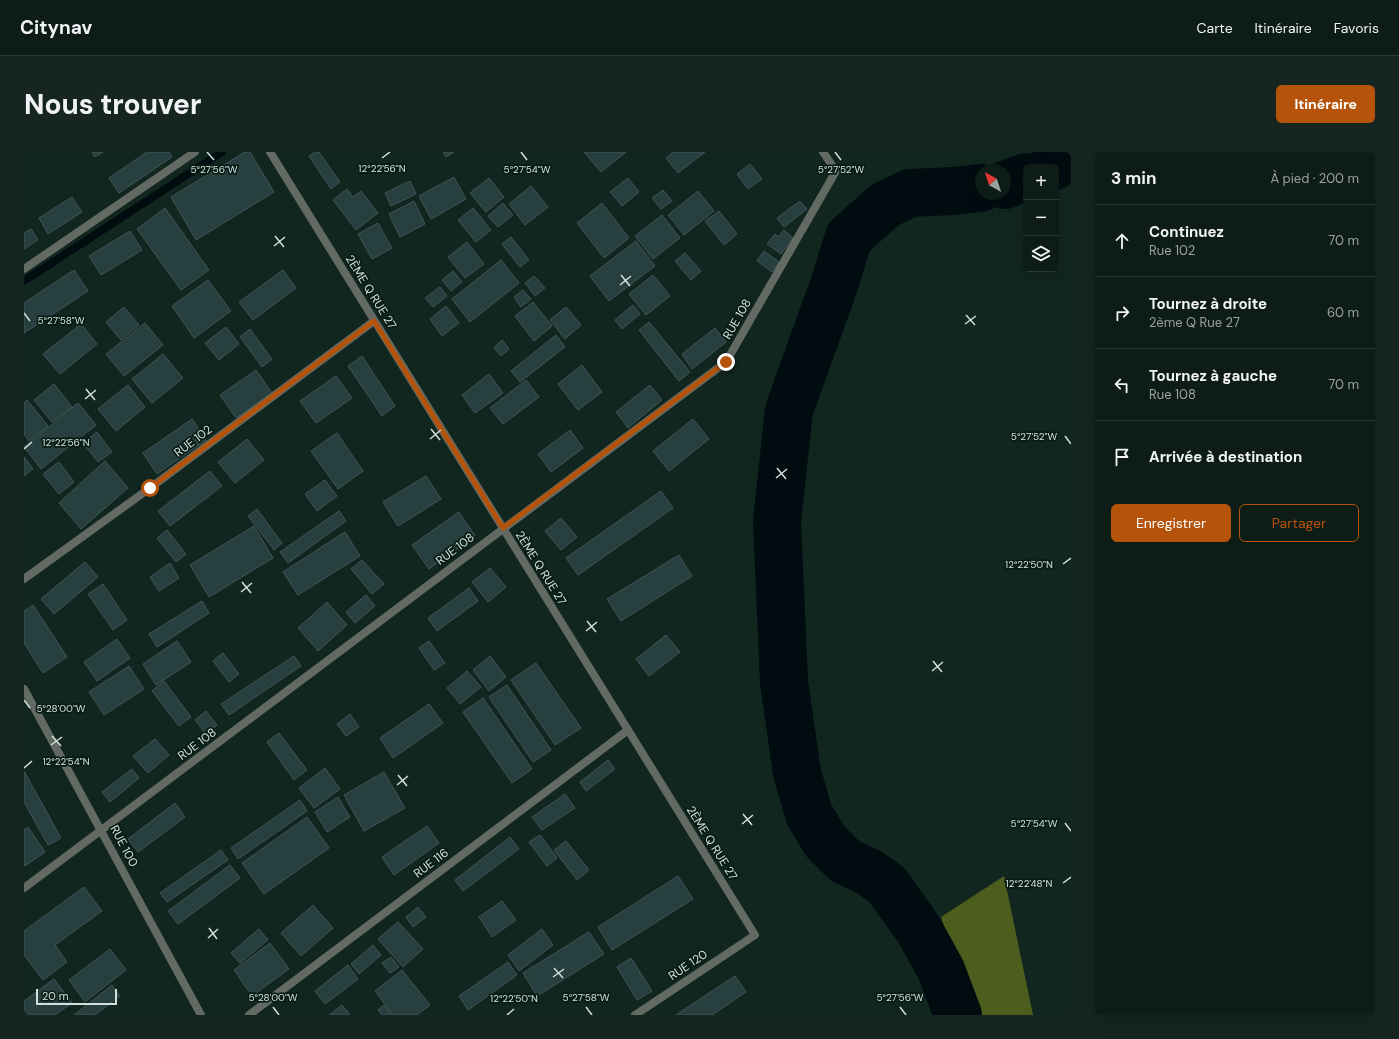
<!DOCTYPE html>
<html lang="fr">
<meta charset="utf-8">
<style>
body{margin:0;font-family:"DM Sans",sans-serif;background:#162520;color:#f1f3f6}
.controls{position:absolute;right:12px;top:12px;display:grid;overflow:hidden;border-radius:6px;box-shadow:0 4px 16px #0002}
.controls button{width:36px;height:36px;display:grid;place-items:center;padding:0;border:0;border-bottom:1px solid #2d3a36;background:#0d1c17;color:#f1f3f6;font:20px sans-serif}
.compass{position:absolute;left:951px;top:12px;width:36px;height:36px;border-radius:50%;background:#0d1c17;box-shadow:0 4px 16px #0002;rotate:321deg}
.scale{position:absolute;left:12px;bottom:10px;width:81px;box-sizing:border-box;padding-left:4px;border:2px solid #d3e0db;border-top:0;font-size:11px;line-height:14px;white-space:nowrap;color:#d3e0db;-webkit-text-stroke:3px #081c16;paint-order:stroke}
.stop{position:absolute;width:12px;height:12px;margin:-9px;border:3px solid #b45309;border-radius:50%;background:#fff}
.stop.end{background:#b45309;border-color:#fff;box-shadow:0 1px 4px #0008}
.list{margin:0;padding:0;list-style:none}
h2{display:flex;justify-content:space-between;align-items:center;height:52px;margin:0;padding:0 16px;font-size:17px}
h2 small{font-size:13px;font-weight:400;color:#9aa1a1}
.list li{display:grid;grid-template-columns:26px 1fr auto;gap:12px;align-items:center;box-sizing:border-box;height:72px;padding:0 16px;border-top:1px solid #2d3a36}
.list b{display:block;font-size:15px;white-space:nowrap}
.list p{margin:0;font-size:13px;white-space:nowrap;color:#9aa1a1}
.list em{font-size:13px;font-style:normal;color:#9aa1a1}
.actions{display:flex;gap:8px;padding:12px 16px}
.actions a{flex:1;padding:9px 0;border:1px solid #b45309;border-radius:6px;text-align:center;font-size:14px;color:#b45309}
.actions .main{background:#b45309;color:#fff}
.icon{flex:none;width:22px;height:22px;fill:none;stroke:currentColor;stroke-width:2;stroke-linecap:round;stroke-linejoin:round}
.map{position:relative;flex:none;width:1047px;height:863px;overflow:hidden;border-radius:6px}
header{display:flex;align-items:center;gap:24px;box-sizing:border-box;height:56px;padding:0 20px;background:#0d1c17;border-bottom:1px solid #2d3a36}
header strong{font-size:19px}
nav{display:flex;gap:22px;margin-inline-start:auto;font-size:14px}
.intro{display:flex;align-items:center;justify-content:space-between;box-sizing:border-box;height:96px;padding:0 24px}
h1{margin:0;font-size:28px}
.button{padding:10px 18px;border-radius:6px;background:#b45309;color:#fff;font-size:14px;font-weight:700}
main{display:flex;gap:24px;padding:0 24px}
aside{flex:1;background:#0d1c17;border-radius:6px;box-shadow:0 4px 16px #0002}
.map>svg:first-child{display:block}
</style>
<header>
<strong>Citynav</strong>
<nav><a>Carte</a><a>Itinéraire</a><a>Favoris</a></nav>
</header>
<div class="intro"><h1>Nous trouver</h1><a class="button">Itinéraire</a></div>
<main>
<div class="map">
<svg width="1047" height="863" viewBox="0 0 1047 863">
<rect width="100%" height="100%" fill="#11261f"/>
<polygon fill="#4d5d1d" points="980,724 1009,863 947,863 917,765"/>
<g fill="none" stroke-linecap="round" stroke-linejoin="round">
<polyline stroke="#010c11" stroke-width="8" points="0,129 198,0"/>
<g stroke="#010c11" stroke-width="48">
<polyline points="1028,15 1047,5"/>
<polyline points="981,33 1002,25"/>
<polyline points="934,863 917,818 895,778 863,733 843,719 821,709 801,689 785,662 773,621 760,530 753,369 765,258 810,133 825,85 861,53 886,41 929,39 957,36"/>
</g>
</g>
<g fill="#273f3e" stroke="#3e5756">
<polygon points="68,0 79,0 71,5"/>
<polygon points="123,0 145,0 148,5 95,41 85,26"/>
<polygon points="221,0 226,0 250,40 172,88 147,45"/>
<polygon points="291,0 295,0 316,30 307,37 285,4"/>
<polygon points="419,0 430,0 422,5"/>
<polygon points="560,0 602,0 577,20"/>
<polygon points="649,0 681,0 654,21 642,6"/>
<polygon points="726,12 738,27 724,37 713,22"/>
<polygon points="430,25 442,47 407,67 395,44"/>
<polygon points="465,26 480,45 462,60 446,41"/>
<polygon points="604,26 615,40 598,54 586,40"/>
<polygon points="386,29 392,42 367,54 361,41"/>
<polygon points="507,34 524,55 501,73 485,52"/>
<polygon points="323,37 329,45 337,39 354,61 332,78 309,48"/>
<polygon points="639,38 648,49 637,57 628,46"/>
<polygon points="674,39 690,59 660,83 644,63"/>
<polygon points="48,45 58,60 24,82 15,66"/>
<polygon points="390,49 401,72 376,85 365,62"/>
<polygon points="776,49 783,57 760,75 753,66"/>
<polygon points="479,51 489,63 474,75 464,64"/>
<polygon points="578,51 605,86 580,106 553,71"/>
<polygon points="141,56 185,118 157,138 113,77"/>
<polygon points="449,56 467,78 452,90 434,68"/>
<polygon points="695,59 713,82 700,93 681,69"/>
<polygon points="638,63 656,86 629,107 611,84"/>
<polygon points="354,71 368,96 348,107 334,82"/>
<polygon points="7,77 14,88 0,97 0,81"/>
<polygon points="760,78 769,86 757,102 743,92 751,82 754,85"/>
<polygon points="106,79 118,98 77,123 65,104"/>
<polygon points="487,85 505,108 496,115 478,92"/>
<polygon points="612,89 631,114 585,149 566,124"/>
<polygon points="443,90 460,112 441,126 424,105"/>
<polygon points="740,99 755,110 748,120 733,109"/>
<polygon points="661,101 677,119 667,128 651,109"/>
<polygon points="477,108 495,131 446,170 428,147"/>
<polygon points="50,118 64,139 0,181 0,151"/>
<polygon points="259,118 272,136 229,168 215,150"/>
<polygon points="429,119 438,130 427,139 418,128"/>
<polygon points="629,123 646,144 622,163 605,142"/>
<polygon points="510,124 521,136 511,144 501,131"/>
<polygon points="184,128 207,159 170,186 148,154"/>
<polygon points="416,135 423,144 409,155 401,146"/>
<polygon points="499,138 507,147 497,155 490,145"/>
<polygon points="509,150 528,174 510,189 491,164"/>
<polygon points="609,153 616,162 598,177 591,168"/>
<polygon points="422,154 435,171 418,184 406,167"/>
<polygon points="100,155 115,173 97,188 82,170"/>
<polygon points="542,155 557,173 541,187 526,168"/>
<polygon points="625,170 666,220 655,229 615,178"/>
<polygon points="121,171 139,193 100,224 82,202"/>
<polygon points="57,172 73,192 36,222 19,202"/>
<polygon points="202,175 215,192 195,208 181,191"/>
<polygon points="691,176 702,190 668,217 658,202"/>
<polygon points="226,177 248,207 238,215 216,185"/>
<polygon points="532,183 541,195 496,230 487,219"/>
<polygon points="478,188 485,197 477,204 470,196"/>
<polygon points="139,202 159,226 128,251 108,227"/>
<polygon points="338,204 371,254 358,264 324,214"/>
<polygon points="558,213 578,240 554,258 534,232"/>
<polygon points="232,218 248,241 212,266 196,243"/>
<polygon points="465,222 479,241 451,261 438,243"/>
<polygon points="312,224 328,246 292,271 276,249"/>
<polygon points="502,228 515,245 479,272 466,256"/>
<polygon points="30,232 48,255 28,270 10,248"/>
<polygon points="104,233 121,255 92,279 74,257"/>
<polygon points="626,233 638,248 604,276 592,260"/>
<polygon points="3,248 24,274 5,289 0,282 0,251"/>
<polygon points="54,251 72,273 17,317 0,295"/>
<polygon points="168,267 182,288 133,322 119,301"/>
<polygon points="669,267 685,287 645,319 629,299"/>
<polygon points="546,278 559,296 527,320 514,302"/>
<polygon points="73,280 88,300 74,310 59,291"/>
<polygon points="313,281 339,319 314,337 287,299"/>
<polygon points="223,287 240,308 211,331 194,310"/>
<polygon points="0,305 9,317 0,324"/>
<polygon points="81,309 104,336 57,377 35,351"/>
<polygon points="35,310 50,330 35,342 19,322"/>
<polygon points="186,319 198,334 146,374 134,359"/>
<polygon points="402,324 417,347 374,374 359,350"/>
<polygon points="301,328 313,344 293,359 281,342"/>
<polygon points="637,339 649,356 554,423 542,406"/>
<polygon points="233,357 258,391 250,398 224,364"/>
<polygon points="315,359 322,369 264,411 256,400"/>
<polygon points="435,360 451,384 405,417 388,393"/>
<polygon points="537,366 553,385 537,398 521,379"/>
<polygon points="230,374 249,406 185,445 166,413"/>
<polygon points="143,378 162,402 152,410 133,386"/>
<polygon points="321,380 336,404 274,443 259,420"/>
<polygon points="655,403 668,424 597,469 583,447"/>
<polygon points="338,408 360,432 348,442 327,417"/>
<polygon points="61,410 74,425 30,462 17,447"/>
<polygon points="146,411 155,426 135,439 126,425"/>
<polygon points="466,416 482,435 464,450 448,430"/>
<polygon points="79,432 103,468 89,478 64,442"/>
<polygon points="445,436 454,449 413,479 404,466"/>
<polygon points="342,443 351,454 331,471 322,460"/>
<polygon points="178,449 185,461 133,495 125,482"/>
<polygon points="303,450 323,473 294,499 274,476"/>
<polygon points="9,453 43,505 19,521 0,491 0,459"/>
<polygon points="642,483 656,500 625,524 612,507"/>
<polygon points="93,487 106,506 73,529 60,510"/>
<polygon points="153,489 167,510 132,533 119,512"/>
<polygon points="405,489 421,511 410,518 395,496"/>
<polygon points="199,501 215,522 205,530 189,509"/>
<polygon points="270,504 277,514 205,563 197,552"/>
<polygon points="466,504 482,525 465,539 449,518"/>
<polygon points="512,511 557,576 531,593 487,528"/>
<polygon points="105,514 120,537 80,563 65,540"/>
<polygon points="443,519 457,535 436,552 423,536"/>
<polygon points="140,529 167,565 155,574 128,539"/>
<polygon points="483,533 527,598 509,610 465,545"/>
<polygon points="459,546 508,617 488,631 439,560"/>
<polygon points="405,552 419,571 369,606 356,586"/>
<polygon points="182,559 193,573 182,582 171,568"/>
<polygon points="326,562 335,575 322,584 313,572"/>
<polygon points="255,581 283,618 270,628 243,590"/>
<polygon points="131,587 145,603 124,621 109,604"/>
<polygon points="584,608 591,617 562,639 556,630"/>
<polygon points="301,616 316,637 290,656 275,636"/>
<polygon points="108,617 115,626 86,650 78,640"/>
<polygon points="0,619 37,686 24,693 0,650"/>
<polygon points="360,620 381,656 340,679 320,643"/>
<polygon points="541,642 551,656 518,678 508,665"/>
<polygon points="314,645 326,665 303,680 291,660"/>
<polygon points="276,648 283,659 214,707 207,696"/>
<polygon points="151,651 161,665 114,700 104,687"/>
<polygon points="283,665 305,696 240,742 218,711"/>
<polygon points="403,674 415,691 370,723 358,705"/>
<polygon points="4,675 21,700 1,714 0,712 0,678"/>
<polygon points="516,683 533,706 523,714 505,690"/>
<polygon points="486,685 495,697 439,739 431,728"/>
<polygon points="542,689 565,718 553,728 530,698"/>
<polygon points="197,698 204,708 143,750 136,741"/>
<polygon points="206,713 216,726 154,772 144,759"/>
<polygon points="654,724 669,747 588,798 574,775"/>
<polygon points="60,735 78,759 31,793 43,810 19,828 0,803 0,779"/>
<polygon points="478,749 492,768 468,785 455,765"/>
<polygon points="289,753 309,776 277,804 257,781"/>
<polygon points="394,755 402,765 389,775 382,765"/>
<polygon points="374,770 399,797 379,815 354,787"/>
<polygon points="235,777 244,788 216,811 207,801"/>
<polygon points="518,777 529,793 495,819 484,803"/>
<polygon points="565,780 580,802 513,844 499,821"/>
<polygon points="246,791 265,817 228,844 210,818"/>
<polygon points="349,793 357,803 335,822 327,812"/>
<polygon points="86,797 102,818 61,850 45,828"/>
<polygon points="367,805 375,815 366,821 358,811"/>
<polygon points="607,806 628,839 613,848 593,815"/>
<polygon points="484,810 493,823 444,858 435,844"/>
<polygon points="324,813 334,827 301,852 291,839"/>
<polygon points="378,818 406,853 393,863 369,863 351,839"/>
<polygon points="711,824 722,840 688,863 652,863"/>
<polygon points="30,827 48,851 31,863 0,863 0,849"/>
<polygon points="88,833 96,844 71,863 50,863"/>
<polygon points="318,853 326,863 305,863"/>
<polygon points="360,853 368,863 358,863 354,858"/>
</g>
<g fill="none" stroke-linecap="round" stroke-linejoin="round">
<g stroke="#636a63" stroke-width="8">
<polyline points="246,0 731,783 611,863"/>
<polyline points="0,117 171,0"/>
<polyline points="0,427 126,336 350,169"/>
<polyline points="0,537 177,863"/>
<polyline points="0,736 702,210 812,19 799,0"/>
<polyline points="225,863 604,578"/>
</g>
</g>
<g fill="none" stroke-linecap="round" stroke-linejoin="round">
<polyline stroke="#b45309" stroke-width="5" points="126,336 350,169 479,376 702,210"/>
</g>
<path fill="none" stroke="#d3e0db" stroke-width="1.5" d="M183,0L190,8M497,0L503,8M811,0L817,8M358,6L366,0M251,84L260,95M250,94L261,85M597,123L606,134M596,133L607,124M0,161L6,169M942,163L951,173M941,172L952,164M62,237L71,248M61,247L72,238M407,277L416,288M1041,284L1047,292M406,287L417,278M0,297L8,290M753,316L762,327M752,326L763,317M1039,412L1047,406M218,430L227,441M217,440L228,431M563,469L572,480M562,479L573,470M909,509L918,520M908,519L919,510M0,548L6,556M28,584L37,594M27,593L38,585M0,616L8,609M374,623L383,634M373,633L384,624M719,662L728,673M1041,671L1047,679M718,672L729,663M1039,731L1047,725M185,776L193,787M184,786L194,777M530,816L539,826M529,825L540,817M249,855L255,863M562,855L568,863M876,855L882,863M483,863L490,857"/>
<g text-anchor="middle" dominant-baseline="central" stroke-width="3.5" stroke-linejoin="round" paint-order="stroke">
<g font-size="12" fill="#d3e0db" stroke="#081c16">
<text transform="translate(347 140) rotate(58)">2ÈME Q RUE 27</text>
<text transform="translate(713 167) rotate(-60)">RUE 108</text>
<text transform="translate(169 289) rotate(-37)">RUE 102</text>
<text transform="translate(431 397) rotate(-37)">RUE 108</text>
<text transform="translate(517 416) rotate(58)">2ÈME Q RUE 27</text>
<text transform="translate(173 592) rotate(-37)">RUE 108</text>
<text transform="translate(688 691) rotate(58)">2ÈME Q RUE 27</text>
<text transform="translate(100 694) rotate(62)">RUE 100</text>
<text transform="translate(407 711) rotate(-37)">RUE 116</text>
<text transform="translate(664 813) rotate(-34)">RUE 120</text>
</g>
</g>
<g font-size="10" text-anchor="middle" fill="#d3e0db" stroke="#081c16" stroke-width="3.5" stroke-linejoin="round" paint-order="stroke">
<text x="358" y="20">12°22'56"N</text>
<text x="190" y="21">5°27'56"W</text>
<text x="503" y="21">5°27'54"W</text>
<text x="817" y="21">5°27'52"W</text>
<text x="37" y="172">5°27'58"W</text>
<text x="1010" y="288">5°27'52"W</text>
<text x="42" y="294">12°22'56"N</text>
<text x="1005" y="416">12°22'50"N</text>
<text x="37" y="560">5°28'00"W</text>
<text x="42" y="613">12°22'54"N</text>
<text x="1010" y="675">5°27'54"W</text>
<text x="1005" y="735">12°22'48"N</text>
<text x="249" y="849">5°28'00"W</text>
<text x="562" y="849">5°27'58"W</text>
<text x="876" y="849">5°27'56"W</text>
<text x="490" y="850">12°22'50"N</text>
</g>
</svg>
<div class="controls">
<button>+</button>
<button>−</button>
<button><svg class="icon" aria-label="layers" viewBox="0 0 24 24"><path d="M12 4l9 5-9 5-9-5zM3 14l9 5 9-5"/></svg></button>
</div>
<svg class="compass" viewBox="-18 -18 36 36"><path d="M0-13l5 13h-10z" fill="#e53935"/><path d="M0 13l5-13h-10z" fill="#9aa1a1"/></svg>
<div class="scale">20 m</div>
<div class="stop" style="left:126px;top:336px"></div>
<div class="stop end" style="left:702px;top:210px"></div>
</div>
<aside>
<h2>3 min<small>À pied · 200 m</small></h2>
<ul class="list">
<li><svg class="icon" aria-label="ahead" viewBox="0 0 24 24"><path d="M12 20V5M6 11l6-6 6 6"/></svg><div><b>Continuez</b><p>Rue 102</p></div><em>70 m</em></li>
<li><svg class="icon" aria-label="right" viewBox="0 0 24 24"><path d="M7 20v-9h11M14 6l5 5-5 5"/></svg><div><b>Tournez à droite</b><p>2ème Q Rue 27</p></div><em>60 m</em></li>
<li><svg class="icon" aria-label="left" viewBox="0 0 24 24"><path d="M17 20v-9H6M10 6l-5 5 5 5"/></svg><div><b>Tournez à gauche</b><p>Rue 108</p></div><em>70 m</em></li>
<li><svg class="icon" aria-label="arrive" viewBox="0 0 24 24"><path d="M6 21V4h12l-3 4 3 4H6"/></svg><div><b>Arrivée à destination</b></div></li>
</ul>
<div class="actions"><a class="main">Enregistrer</a><a>Partager</a></div>
</aside>
</main>
